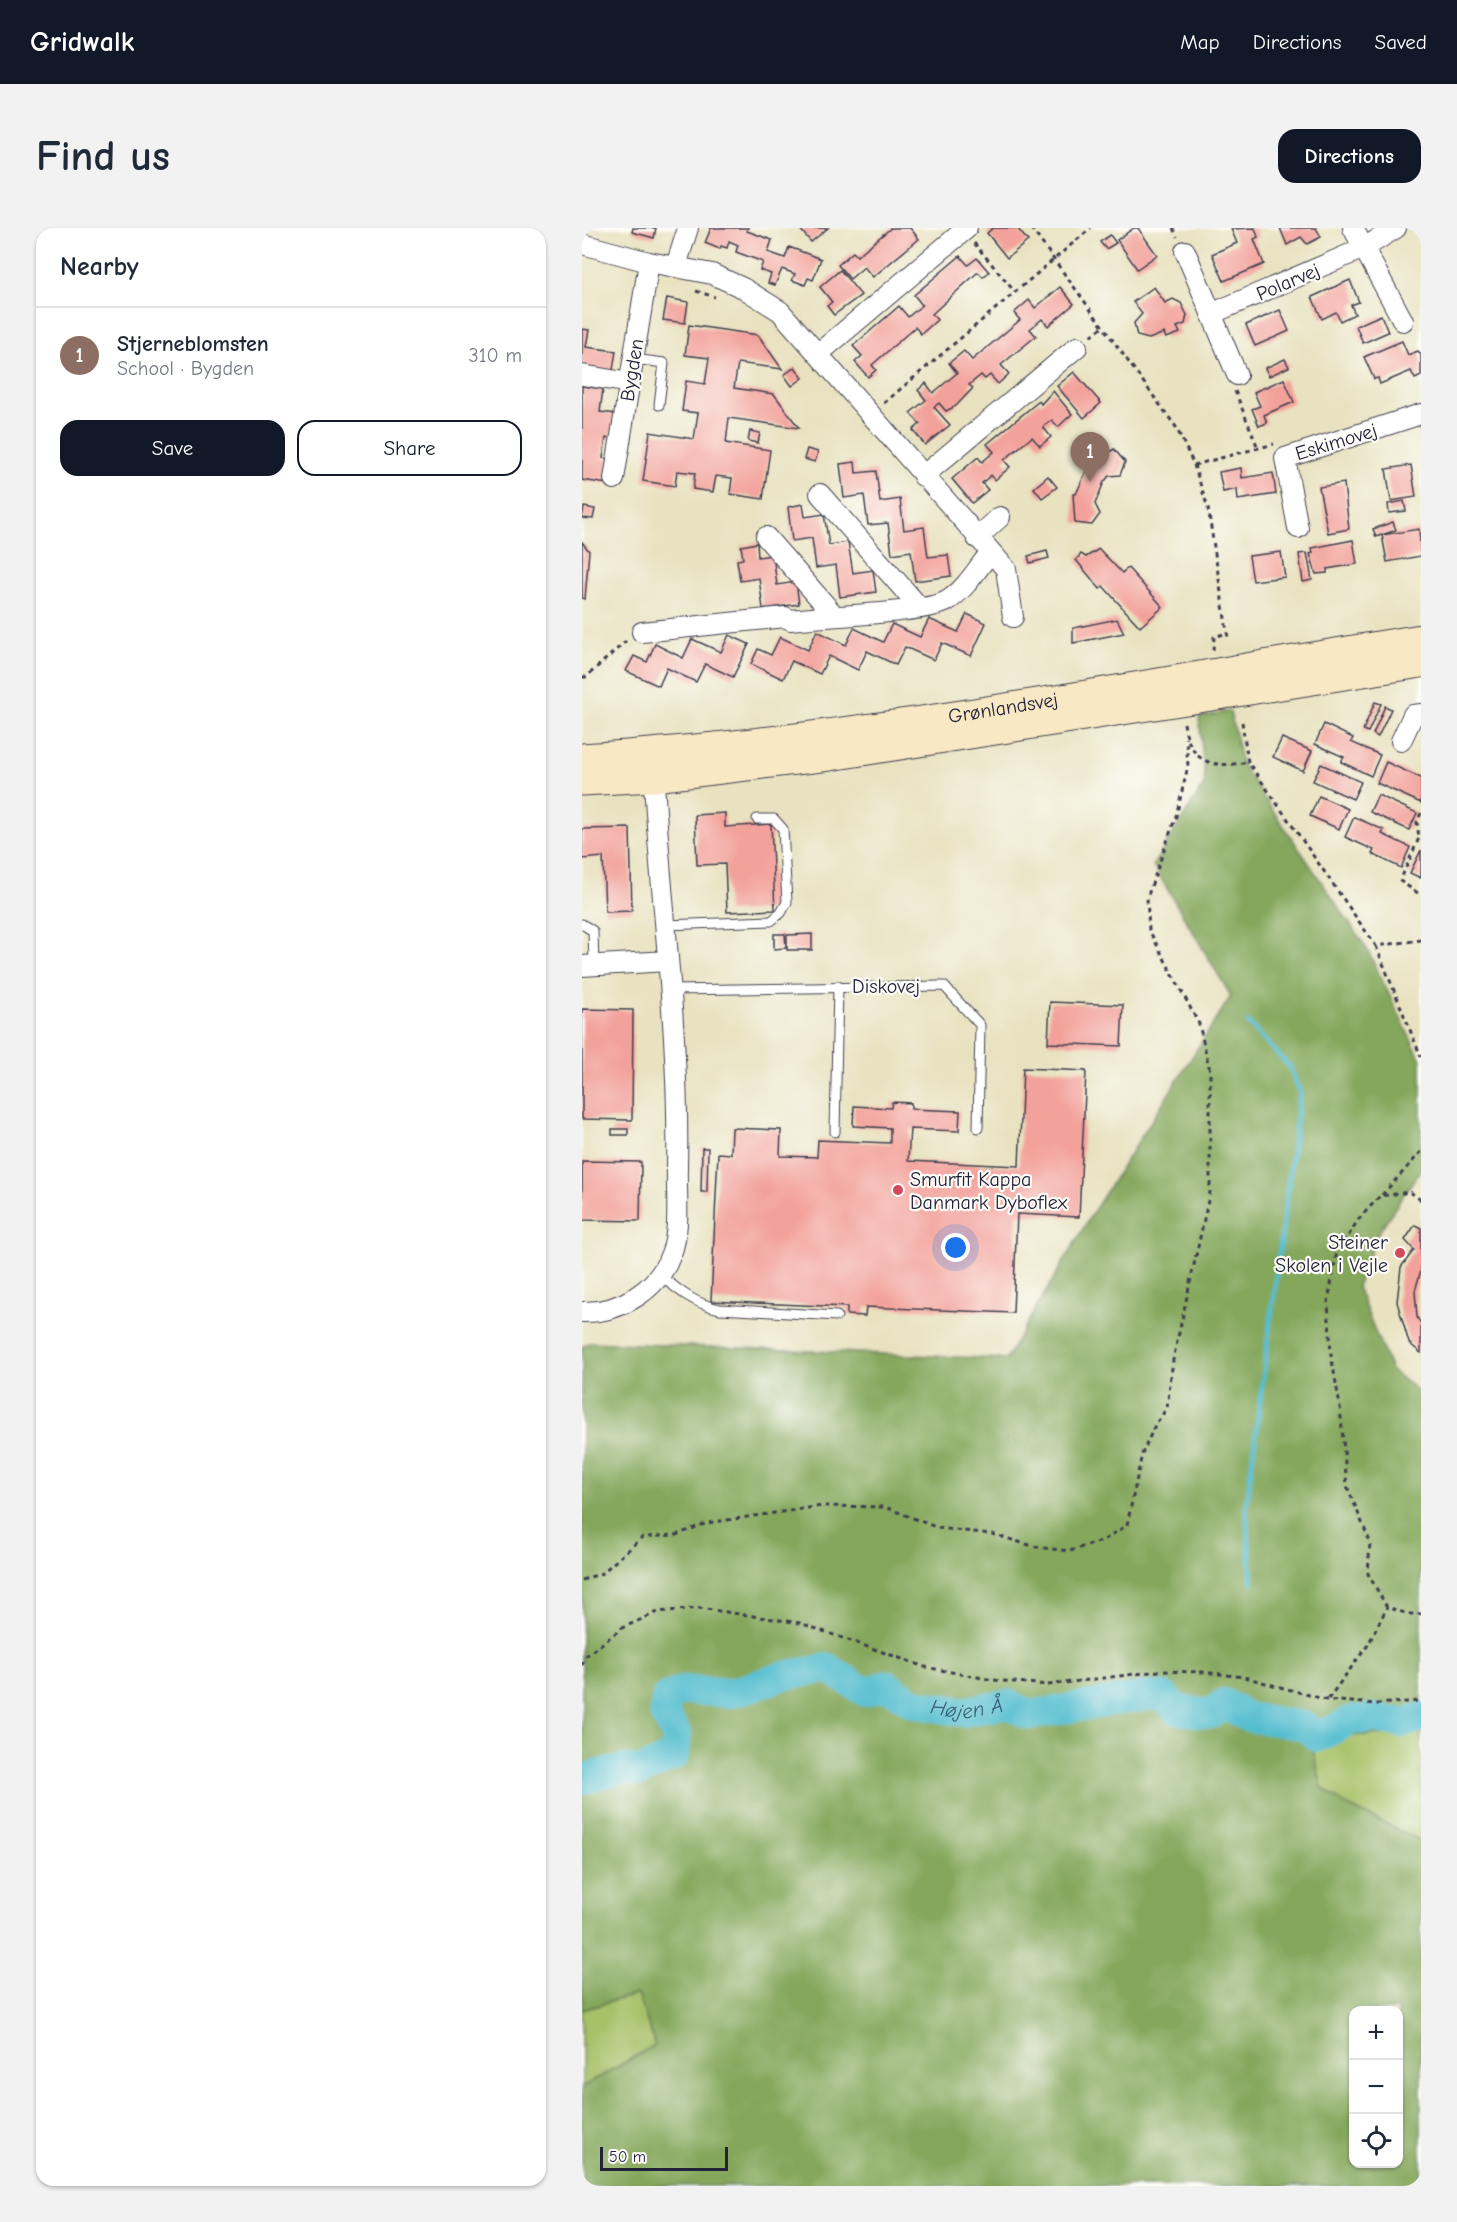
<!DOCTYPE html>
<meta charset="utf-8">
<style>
body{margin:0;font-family:"Comic Neue",sans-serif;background:#f2f2f3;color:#1f2937}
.controls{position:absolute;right:18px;bottom:18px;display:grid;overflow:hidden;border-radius:12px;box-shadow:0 2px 4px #0004}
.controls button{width:54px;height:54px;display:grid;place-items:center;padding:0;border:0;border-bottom:2px solid #e0e1e3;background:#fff;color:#1f2937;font:30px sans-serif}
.scale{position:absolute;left:18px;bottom:15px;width:128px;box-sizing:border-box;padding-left:6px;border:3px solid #22223b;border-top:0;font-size:16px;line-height:21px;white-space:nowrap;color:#22223b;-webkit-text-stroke:4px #fdfcf7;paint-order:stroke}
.you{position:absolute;left:374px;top:1020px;width:21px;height:21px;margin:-15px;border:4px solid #fff;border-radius:50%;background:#1a73e8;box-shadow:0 0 0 9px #1a73e833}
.badge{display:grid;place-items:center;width:39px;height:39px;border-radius:50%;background:#111827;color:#fff;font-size:20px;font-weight:700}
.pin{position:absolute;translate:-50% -50px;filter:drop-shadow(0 2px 3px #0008)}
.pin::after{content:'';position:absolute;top:32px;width:21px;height:18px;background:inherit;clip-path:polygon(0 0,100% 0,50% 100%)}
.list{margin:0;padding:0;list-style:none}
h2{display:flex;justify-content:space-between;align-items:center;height:78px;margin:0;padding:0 24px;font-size:26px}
h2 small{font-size:20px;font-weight:400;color:#747a83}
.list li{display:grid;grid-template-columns:39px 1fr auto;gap:18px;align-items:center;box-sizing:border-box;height:96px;padding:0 24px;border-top:2px solid #e0e1e3}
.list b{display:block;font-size:22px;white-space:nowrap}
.list p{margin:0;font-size:20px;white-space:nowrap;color:#747a83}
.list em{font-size:20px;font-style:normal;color:#747a83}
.actions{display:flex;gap:12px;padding:18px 24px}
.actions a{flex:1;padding:14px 0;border:2px solid #111827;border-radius:18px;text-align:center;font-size:21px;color:#111827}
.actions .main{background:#111827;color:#fff}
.icon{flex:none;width:33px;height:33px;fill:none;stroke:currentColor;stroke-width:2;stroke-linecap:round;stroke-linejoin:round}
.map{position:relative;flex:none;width:839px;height:1958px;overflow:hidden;border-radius:18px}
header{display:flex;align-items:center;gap:36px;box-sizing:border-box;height:84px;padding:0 30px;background:#111827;color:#fff}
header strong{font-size:28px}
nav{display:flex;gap:33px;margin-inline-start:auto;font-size:21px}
.intro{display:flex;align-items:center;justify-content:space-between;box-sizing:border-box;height:144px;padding:0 36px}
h1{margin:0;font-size:42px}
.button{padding:15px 27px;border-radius:18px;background:#111827;color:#fff;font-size:21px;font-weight:700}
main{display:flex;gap:36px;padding:0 36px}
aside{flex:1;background:#fff;border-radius:18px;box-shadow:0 2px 4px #0004}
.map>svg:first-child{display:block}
</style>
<header>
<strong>Gridwalk</strong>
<nav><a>Map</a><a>Directions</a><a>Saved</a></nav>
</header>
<div class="intro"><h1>Find us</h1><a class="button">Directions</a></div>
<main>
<aside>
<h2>Nearby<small></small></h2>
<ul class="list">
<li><span class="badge" style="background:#8d6e63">1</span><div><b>Stjerneblomsten</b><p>School · Bygden</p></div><em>310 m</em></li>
</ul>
<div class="actions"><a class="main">Save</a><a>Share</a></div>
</aside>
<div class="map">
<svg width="839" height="1958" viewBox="0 0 839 1958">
<rect width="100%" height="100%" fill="#fdfcf7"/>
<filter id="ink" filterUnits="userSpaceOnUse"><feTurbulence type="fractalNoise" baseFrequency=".0167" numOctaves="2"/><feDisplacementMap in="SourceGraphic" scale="12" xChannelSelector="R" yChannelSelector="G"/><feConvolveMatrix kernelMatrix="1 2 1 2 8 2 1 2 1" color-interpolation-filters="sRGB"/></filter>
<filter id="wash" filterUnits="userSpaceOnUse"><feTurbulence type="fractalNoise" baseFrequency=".008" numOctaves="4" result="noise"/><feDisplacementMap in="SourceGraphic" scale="24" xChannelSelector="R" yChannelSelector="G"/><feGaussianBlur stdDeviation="1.35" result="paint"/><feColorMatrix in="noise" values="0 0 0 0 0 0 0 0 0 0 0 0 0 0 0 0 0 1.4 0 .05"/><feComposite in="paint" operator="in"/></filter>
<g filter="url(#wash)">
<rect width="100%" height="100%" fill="#e8e2c0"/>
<g fill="#a6c168" stroke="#647252" stroke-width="1.5">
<polygon points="839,1504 839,1613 764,1577 740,1559 728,1509"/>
<polygon points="56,1766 73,1817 0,1859 0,1782"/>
</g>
<path fill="#84a75c" stroke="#53644c" stroke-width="1.5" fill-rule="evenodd" d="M648,483L660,537L785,721L839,832V941L796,1005L775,1059L809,1142L839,1165V1504L728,1510L740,1559L764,1577L839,1613V1958H0V1859L73,1817L56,1766L0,1782V1119L8,1114L424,1131L508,989L649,768L571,637L623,555L617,489ZM772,1782H816V1936H772Z"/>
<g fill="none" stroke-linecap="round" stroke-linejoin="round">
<polyline stroke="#53bdcf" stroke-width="5" points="666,795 707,838 718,864 664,1281 670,1356"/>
<path stroke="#53bdcf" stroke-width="30" id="s1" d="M0,1552L17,1546L45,1541L57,1544L93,1527L95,1507L82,1485L85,1469L102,1462L150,1465L201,1448L246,1440L283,1464L305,1457L331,1475L380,1484L426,1476L447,1487L564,1468L583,1469L595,1482L629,1486L642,1475L665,1489L723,1498L736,1509L770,1492L793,1490L821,1495L839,1489"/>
</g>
<g id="blocks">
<g fill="#f3a29b">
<polygon points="51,0 74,0 72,10 50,4"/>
<polygon points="129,0 166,0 165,3 190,12 186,24 203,30 207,19 239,31 231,52 226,50 223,57 210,52 213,46 200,41 193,57 186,55 189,46 178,42 181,34 154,24 156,17 147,13 145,20 139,18 138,21 123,15"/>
<polygon points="217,0 246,0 229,14"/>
<polygon points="309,0 328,0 337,11 291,49 282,39 268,51 256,37 271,24 275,28"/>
<polygon points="411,0 435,0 446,13 425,30 405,5"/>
<polygon points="552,0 556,0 575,27 555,41 535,12"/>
<polygon points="673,0 676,9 672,11 682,36 642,53 630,26 655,15 649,1"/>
<polygon points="698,0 734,0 739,9 725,16 719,9 705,17"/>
<polygon points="528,7 534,15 524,21 518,14"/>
<polygon points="378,28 386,37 395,30 407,44 401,49 396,44 350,86 355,92 339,106 333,99 290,137 294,142 286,149 273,134 280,128 271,118 317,78 326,89 340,77 332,67"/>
<polygon points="258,42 279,67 252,87 245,78 250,74 238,59"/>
<polygon points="768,52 777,74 769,77 773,86 758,93 754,84 740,91 730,69"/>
<polygon points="478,59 492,76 466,98 460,91 448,101 454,108 419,137 427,146 416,156 408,147 403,151 399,147 387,157 391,160 374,178 364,183 357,175 352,179 368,197 343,217 331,202 338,196 328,185 344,172 336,162 344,155 351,165 375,145 367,135 382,123 390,132 438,92 432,85 447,72 453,80"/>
<polygon points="572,59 583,75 591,71 599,75 605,87 603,96 595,99 598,105 584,110 582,105 567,111 555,108 552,95 560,86 551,74"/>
<polygon points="85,70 106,74 103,95 81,92"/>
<polygon points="698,82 707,103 673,118 664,97"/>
<polygon points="799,87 806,104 781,115 774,98"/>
<polygon points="107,97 176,107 200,141 156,135 152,160 192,166 217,200 147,190 144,215 188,222 181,271 148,266 150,250 134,248 131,264 111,261 113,245 95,243 93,258 61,253 68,204 112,211 116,185 100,183 104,153 123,156 127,130 103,127"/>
<polygon points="0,101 7,102 4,119 34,123 30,148 0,144"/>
<polygon points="820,113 826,127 836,123 839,127 839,148 833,151 829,143 798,156 796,150 792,151 782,129"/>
<polygon points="703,131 707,139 687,148 683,140"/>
<polygon points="213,139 221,150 210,158 202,147"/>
<polygon points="492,144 519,175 502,190 475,158"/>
<polygon points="702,151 712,174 682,187 685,195 677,198 670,181 678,178 672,164"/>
<polygon points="0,158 21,161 18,184 35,186 31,211 24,210 21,230 29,231 25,256 0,252"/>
<polygon points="471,163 490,186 476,199 470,192 461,199 469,209 458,218 450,209 422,232 428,239 413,252 409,247 400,255 406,262 390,275 370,251 396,229 400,234 412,224 405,216 457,173 459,176"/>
<polygon points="168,203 178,205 176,215 166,213"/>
<polygon points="225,221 236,224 233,234 222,231"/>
<polygon points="532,221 543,234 538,247 527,248 522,254 513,276 518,286 510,297 493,295 491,266 494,266 507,237"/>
<polygon points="273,234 274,245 294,243 298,274 318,271 322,302 342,299 346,329 366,327 369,348 333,353 329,323 310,326 306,295 286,297 282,267 262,270 258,236"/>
<polygon points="829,237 834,269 809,273 804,241"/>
<polygon points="659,240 660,250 691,245 694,266 656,272 655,261 641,264 637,244"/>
<polygon points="466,248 475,259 460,270 452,260"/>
<polygon points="762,255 767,301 746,305 737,259"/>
<polygon points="822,273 824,283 807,285 806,276"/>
<polygon points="221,276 223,289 242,286 247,317 266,314 271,345 291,342 294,364 258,369 254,337 234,340 230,310 210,313 206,279"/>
<polygon points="2,279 13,281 11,291 0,290"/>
<polygon points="811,294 814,302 794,309 791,301"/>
<polygon points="837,301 839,328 805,334 800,307"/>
<polygon points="771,312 775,336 745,341 745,345 734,346 728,326 731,325 730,320"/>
<polygon points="0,314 7,323 3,371 0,370"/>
<polygon points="175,315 176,329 191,327 195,357 214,354 217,376 181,381 177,350 158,353 155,332 161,331 159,318"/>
<polygon points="517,321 540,345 546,340 581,379 558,399 521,358 518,361 494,332 499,326 504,329"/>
<polygon points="465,323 467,330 448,335 446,328"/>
<polygon points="699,324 703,349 671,353 667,328"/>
<polygon points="725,325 730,352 721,354 717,326"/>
<polygon points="385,386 404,395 389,428 360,415 352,432 323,419 314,437 285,423 276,442 247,428 238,446 210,433 201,451 169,436 176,421 189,427 198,409 226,422 235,403 264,417 272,400 301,414 310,396 338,409 347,391 376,404"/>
<polygon points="535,391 542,405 491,415 491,400"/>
<polygon points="147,407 167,416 151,449 123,436 114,454 85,440 77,458 44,443 52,428 65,434 73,416 101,430 110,411 139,424"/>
<polygon points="793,474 799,476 786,504 781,502"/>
<polygon points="803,478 809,481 796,509 791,506"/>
<polygon points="742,496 771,510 769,514 798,527 789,548 759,534 762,529 733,516"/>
<polygon points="700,510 730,523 721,543 691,529"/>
<polygon points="804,534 839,550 839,575 795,555"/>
<polygon points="739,536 779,554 771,571 731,553"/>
<polygon points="796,567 835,585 827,602 788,584"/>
<polygon points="737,568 766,581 757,601 728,588"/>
<polygon points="143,585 143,599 189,596 193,682 145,684 143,636 115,637 113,587"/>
<polygon points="772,589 802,602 800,606 828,619 819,640 790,626 792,622 763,609"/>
<polygon points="48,600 50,683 23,684 21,629 0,631 0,601"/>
<polygon points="839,622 839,650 828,645"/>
<polygon points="192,706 203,706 204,720 192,721"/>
<polygon points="230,706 230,722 205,722 205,707"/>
<polygon points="468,774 541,777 539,818 466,815"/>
<polygon points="0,781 51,782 50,892 0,891"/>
<polygon points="441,840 504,843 497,989 435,986 431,1085 284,1079 283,1088 265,1087 265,1079 129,1073 136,925 149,926 150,900 199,902 198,928 235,929 236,912 308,915 308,900 271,898 272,878 309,880 310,874 329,875 329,881 378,883 377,903 328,901 326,933 437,938"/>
<rect x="30" y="901" width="16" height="6"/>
<polygon points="120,920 126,920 125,964 119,964"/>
<polygon points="0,933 59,934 58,993 0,992"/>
<polygon points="833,997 839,1000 839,1042 833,1063 835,1089 839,1096 839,1125 827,1115 815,1074 819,1039 832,1022 823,1012"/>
</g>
</g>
</g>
<g filter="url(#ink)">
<use href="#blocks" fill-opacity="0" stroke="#403f4f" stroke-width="1.5"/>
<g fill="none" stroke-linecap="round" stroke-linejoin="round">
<g stroke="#403f4f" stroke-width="11">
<g id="lane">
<polyline points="52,131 82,135 77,177"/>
<polyline points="0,696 11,703 12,738"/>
<polyline points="84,697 189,693 199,685 205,674 201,601 192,591 175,591"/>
<polyline points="89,762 362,758 398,797 396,900"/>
<polyline points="253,904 256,758"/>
<path d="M78,1047C97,1063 113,1076 138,1081L255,1088"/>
</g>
</g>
<g stroke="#403f4f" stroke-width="22">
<g id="street">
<polyline points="771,0 821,93"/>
<polyline points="0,16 67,34 130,46 161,60 198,83 424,341 431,389"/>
<polyline points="603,23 655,147"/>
<polyline points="94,38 106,0"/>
<polyline points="629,86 782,20 814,0"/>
<polyline points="237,125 385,0"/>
<polyline points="0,147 48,155"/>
<polyline points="341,248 495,119"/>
<polyline points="32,251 67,34"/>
<polyline points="238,266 338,380"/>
<polyline points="716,300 703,230 839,186"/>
<polyline points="184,309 252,387"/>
<polyline points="395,310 418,289"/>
<path d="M60,404L203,389L209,392C241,388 345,385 365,373C384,361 395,341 408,325"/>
<polyline points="819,513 831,487 839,486"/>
<polyline points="0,738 86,733"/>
<path d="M0,1084C38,1085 76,1062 89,1026C99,1000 94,967 95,940C98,805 78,671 71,537"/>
</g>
</g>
<g stroke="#403f4f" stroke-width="29">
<g id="secondary">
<path id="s2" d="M0,529C280,512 562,454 839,410"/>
<polyline points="0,554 72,550 248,529 839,436"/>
</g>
</g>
<g stroke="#403f4f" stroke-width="3" stroke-dasharray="4.5 4.5" stroke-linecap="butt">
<polyline points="449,0 594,199 612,237 626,280 646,410"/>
<polyline points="591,0 595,9"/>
<polyline points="392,15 433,64"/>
<polyline points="114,63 133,69"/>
<polyline points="509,108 522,98"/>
<polyline points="653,163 676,220"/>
<polyline points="302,175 509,0"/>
<polyline points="612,237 692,216"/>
<polyline points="631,422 632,409 645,405"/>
<polyline points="0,449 4,449 44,413"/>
<polyline points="660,494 666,534 794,718 839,712"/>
<path d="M602,495C608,535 629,541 666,534"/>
<polyline points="839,585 835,594 837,610 818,653 839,667"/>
<polyline points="794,718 839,829"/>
<polyline points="800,967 839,924"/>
<polyline points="839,972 828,964 798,968 776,992 754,1028 746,1074 749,1127 758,1178 765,1258 788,1314 786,1346 805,1379 826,1386 839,1386"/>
<polyline points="0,1352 20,1345 61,1309 94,1307 125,1295 240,1278 303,1279 356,1300 410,1306 454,1319 488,1323 522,1312 545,1297 560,1226 573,1197 585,1180 591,1132 628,964 628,843 617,796 567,702 565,670 594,588 606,538 604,510"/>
<polyline points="0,1437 5,1427 40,1400 76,1384 117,1380 218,1395 343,1439 411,1452 466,1457 577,1443 621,1444 662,1449 745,1472 794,1476 839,1473"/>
<polyline points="746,1471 786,1417 805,1379"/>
</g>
<use href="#lane" stroke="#fff" stroke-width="9"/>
<use href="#street" stroke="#fff" stroke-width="20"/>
<use href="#secondary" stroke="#f8e8c3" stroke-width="27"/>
</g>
</g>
<g fill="#d1495b" stroke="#fdfcf7" stroke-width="2">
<circle cx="316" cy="962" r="6"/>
<circle cx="818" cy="1025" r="6"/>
</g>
<g text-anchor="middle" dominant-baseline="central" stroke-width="4.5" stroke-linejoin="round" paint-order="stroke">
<g font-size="20" fill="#22223b" stroke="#fdfcf7">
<text transform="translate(706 54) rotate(-23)">Polarvej</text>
<text transform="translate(50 142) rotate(-81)">Bygden</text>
<text transform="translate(754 214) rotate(-17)">Eskimovej</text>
<text stroke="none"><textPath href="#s2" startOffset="424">Grønlandsvej</textPath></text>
<text x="304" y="758">Diskovej</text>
</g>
<g font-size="20" fill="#22223b" stroke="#fdfcf7" text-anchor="start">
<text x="328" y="951">Smurfit Kappa<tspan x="328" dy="23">Danmark Dyboflex</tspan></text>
<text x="806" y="1014" text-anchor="end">Steiner<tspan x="806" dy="23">Skolen i Vejle</tspan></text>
</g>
<g font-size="21" font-style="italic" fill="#366076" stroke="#fdfcf7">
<text stroke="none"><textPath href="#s1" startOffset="480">Højen Å</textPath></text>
</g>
</g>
</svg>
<div class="controls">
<button>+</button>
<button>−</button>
<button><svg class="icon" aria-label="locate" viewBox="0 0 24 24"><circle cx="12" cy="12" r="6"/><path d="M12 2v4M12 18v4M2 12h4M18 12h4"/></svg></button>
</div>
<div class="scale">50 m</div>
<div class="you"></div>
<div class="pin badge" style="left:508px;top:254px;background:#8d6e63">1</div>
</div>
</main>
